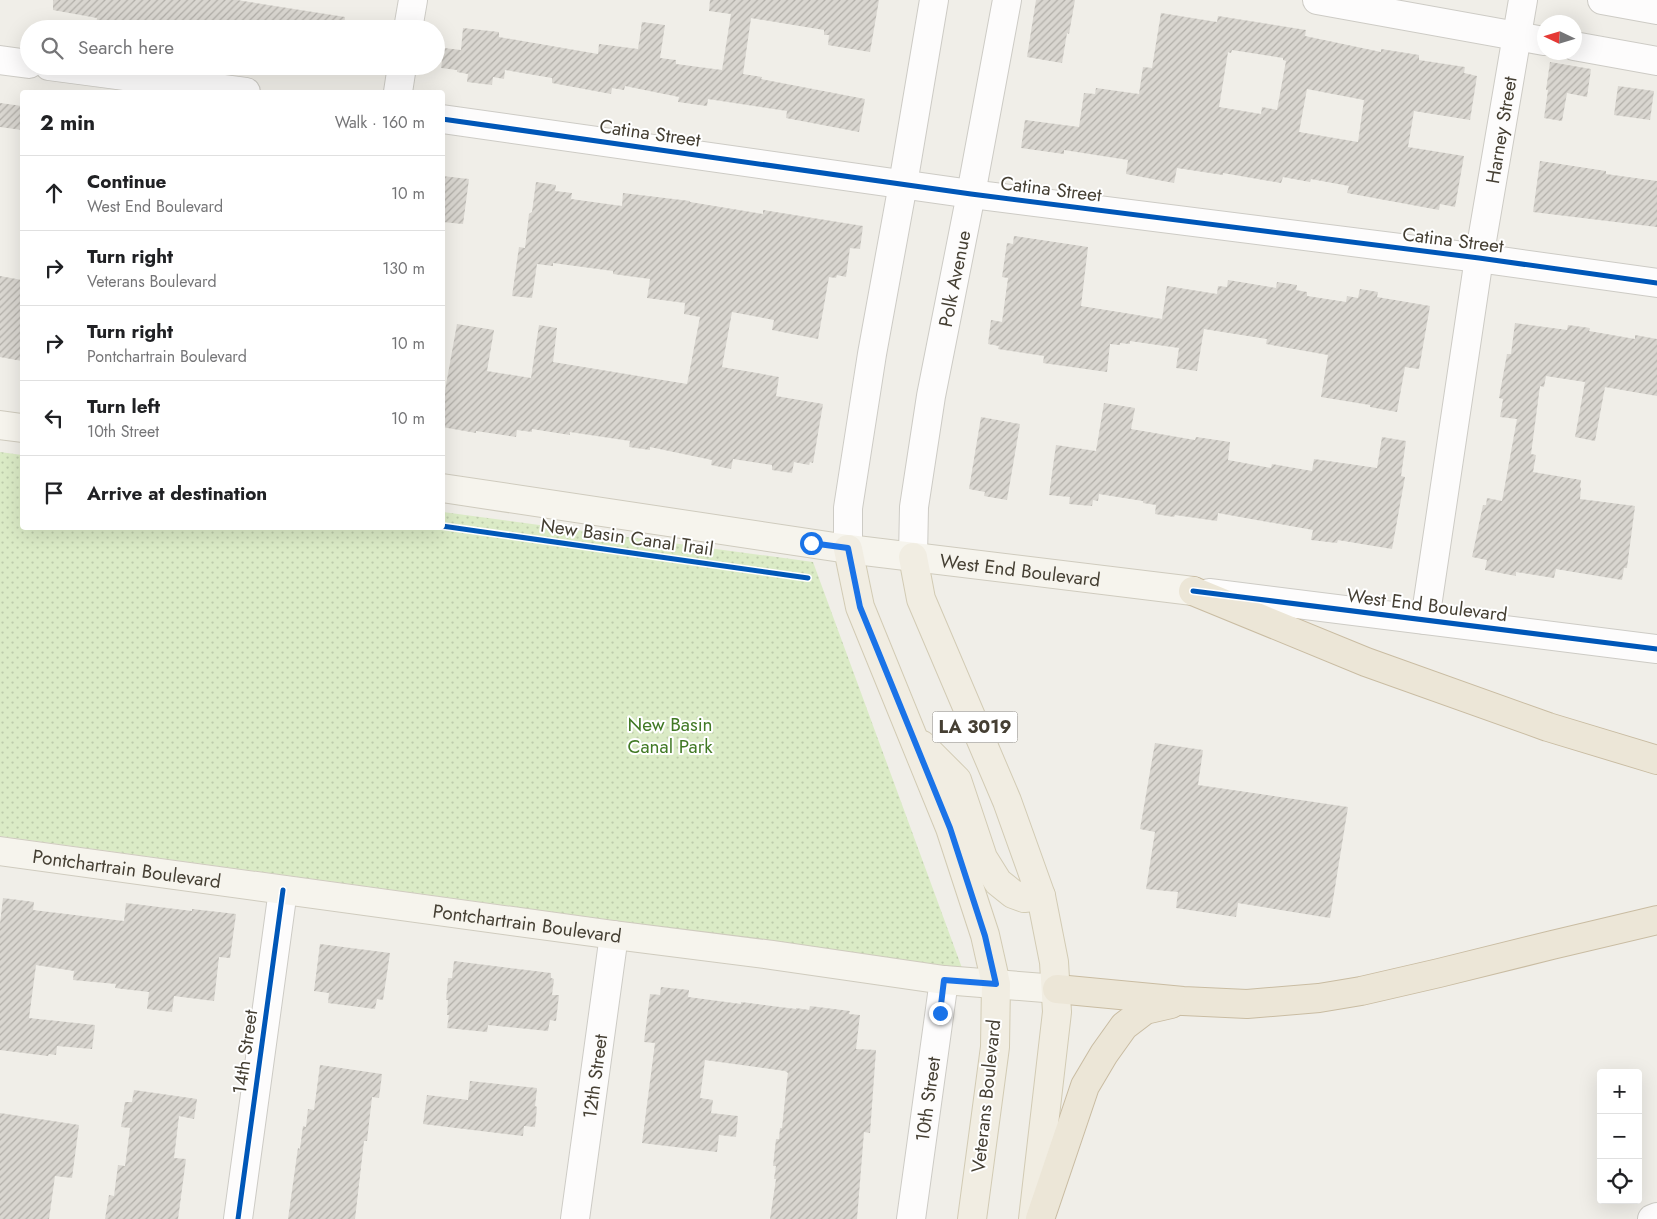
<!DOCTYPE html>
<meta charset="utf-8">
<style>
body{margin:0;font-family:Jost,sans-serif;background:#f6f6f6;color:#202124}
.controls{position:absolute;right:15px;bottom:15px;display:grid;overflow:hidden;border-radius:5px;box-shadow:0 5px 20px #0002}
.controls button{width:45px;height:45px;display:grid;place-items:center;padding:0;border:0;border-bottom:1px solid #e0e0e0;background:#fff;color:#202124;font:25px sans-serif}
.compass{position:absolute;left:1537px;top:15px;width:45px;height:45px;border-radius:50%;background:#fff;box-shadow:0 5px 20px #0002;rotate:274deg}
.stop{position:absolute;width:15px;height:15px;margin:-11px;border:4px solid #1a73e8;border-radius:50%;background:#fff}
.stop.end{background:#1a73e8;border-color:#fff;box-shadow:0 1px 5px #0008}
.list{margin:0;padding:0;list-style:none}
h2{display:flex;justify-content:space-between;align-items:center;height:65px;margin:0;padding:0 20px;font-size:21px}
h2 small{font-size:16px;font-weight:400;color:#757577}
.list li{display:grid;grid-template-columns:32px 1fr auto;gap:15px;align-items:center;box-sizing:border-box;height:75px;padding:0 20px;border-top:1px solid #e0e0e0}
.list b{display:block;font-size:19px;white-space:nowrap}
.list p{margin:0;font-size:16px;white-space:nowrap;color:#757577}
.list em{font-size:16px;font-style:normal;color:#757577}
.icon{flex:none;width:28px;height:28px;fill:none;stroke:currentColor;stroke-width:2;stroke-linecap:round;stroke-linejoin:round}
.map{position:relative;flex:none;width:1657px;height:1219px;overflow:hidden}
.search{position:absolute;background:#fff;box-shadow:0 5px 20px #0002;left:20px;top:20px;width:425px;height:55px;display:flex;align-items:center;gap:12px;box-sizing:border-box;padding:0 18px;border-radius:28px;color:#757577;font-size:19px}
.panel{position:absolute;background:#fff;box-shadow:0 5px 20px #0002;left:20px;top:90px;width:425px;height:440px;border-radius:5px}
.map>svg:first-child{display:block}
</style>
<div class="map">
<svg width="1657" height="1219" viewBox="0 0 1657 1219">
<defs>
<pattern id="park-dots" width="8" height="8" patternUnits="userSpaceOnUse" patternTransform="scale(1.25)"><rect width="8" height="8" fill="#dbebc6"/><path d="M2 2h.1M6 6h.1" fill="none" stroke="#bdcbab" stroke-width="1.8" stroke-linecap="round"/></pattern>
<pattern id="building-hatch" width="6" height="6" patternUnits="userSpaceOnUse" patternTransform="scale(1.25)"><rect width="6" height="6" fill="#d9d6d0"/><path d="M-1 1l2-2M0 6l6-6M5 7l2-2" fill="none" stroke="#b2afa9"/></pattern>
</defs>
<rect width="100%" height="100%" fill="#f0eee8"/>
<polygon fill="url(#park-dots)" points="0,452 22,455 22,528 442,528 443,512 813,562 962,968 0,836"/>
<g fill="url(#building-hatch)" fill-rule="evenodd">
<polygon points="53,0 237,0 345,17 344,29 115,29 96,26 97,18 53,10"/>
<polygon points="710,0 879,0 870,52 828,45 829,35 824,35 824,30 751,18 743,74 762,77 761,79 865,99 859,132 786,118 787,111 708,99 707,106 678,102 679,97 625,86 624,90 612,88 611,94 552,83 552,78 505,70 504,79 493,77 492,85 467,82 468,74 457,72 457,70 441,68 444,48 461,50 463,28 499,32 499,37 598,54 599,44 638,49 642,22 665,25 660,58 676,60 676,64 722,70 731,14 709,11"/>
<polygon points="1036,0 1075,0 1069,34 1067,33 1062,63 1027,57"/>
<path d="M1161,13L1217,22L1218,16L1306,30L1305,36L1381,52V49L1419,55V60L1465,67L1464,73L1477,76L1470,120L1414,111L1408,147L1464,156L1455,207L1440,204L1439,210L1347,193L1349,186L1311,179L1310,182L1283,177L1281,183L1223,173V175L1177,168L1174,183L1126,174L1128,160L1064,150V154L1021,148L1025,120L1079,127L1084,93L1095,94L1096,88L1139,94L1143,67L1152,68ZM1232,50L1283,58V60L1286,61L1277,110L1262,107L1261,114L1219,107L1228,52L1231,53ZM1307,89L1364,100L1358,142L1299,132Z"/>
<polygon points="1550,62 1591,69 1587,97 1567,93 1562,121 1544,118 1548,90 1546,90"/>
<polygon points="1618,86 1654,91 1650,120 1614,115"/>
<polygon points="0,103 22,106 22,130 0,127"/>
<polygon points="1540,161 1606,171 1606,174 1657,181 1657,227 1533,212"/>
<polygon points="442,176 469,179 463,224 442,222"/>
<polygon points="536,182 556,185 555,191 572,193 571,199 622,206 623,193 690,201 690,202 763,214 763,210 863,226 860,249 850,248 846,277 837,275 836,278 829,277 818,339 772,330 774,320 732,312 722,367 779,377 776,396 823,404 813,463 810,462 809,465 794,462 792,473 772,470 772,465 733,459 731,469 711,465 712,460 650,447 650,450 629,447 630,441 570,432 570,435 532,429 532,432 517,430 516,437 476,431 476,433 442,427 442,407 457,324 494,330 487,371 531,378 539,325 557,328 553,362 687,384 700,317 684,314 685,303 647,298 650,279 613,274 613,271 553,263 553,266 537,264 532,298 512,296 519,247 525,248 529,214 532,212"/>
<polygon points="1014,236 1088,247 1081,306 1162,319 1167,286 1217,294 1218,286 1227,287 1228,280 1276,288 1277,282 1297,285 1296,290 1307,292 1307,296 1346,302 1347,296 1358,298 1360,289 1378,292 1377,297 1430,306 1419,369 1405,367 1397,412 1370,407 1370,405 1321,397 1328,355 1266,344 1267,339 1204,329 1197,371 1176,368 1179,348 1130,341 1130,344 1120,343 1120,345 1110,344 1107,372 1043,363 1044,356 998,349 999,346 988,344 991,320 1002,322 1008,278 1002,277 1007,243 1013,244"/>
<polygon points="0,276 22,280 22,361 0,357"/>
<polygon points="1515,323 1567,330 1568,325 1590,328 1589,331 1635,339 1635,335 1657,339 1657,396 1605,387 1595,441 1575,437 1585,382 1546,376 1544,387 1540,386 1531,454 1536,455 1533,472 1581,480 1580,487 1581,488 1580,499 1635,506 1627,568 1624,568 1622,580 1556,569 1554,578 1516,572 1516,576 1485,570 1487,560 1472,557 1483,505 1486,505 1487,498 1502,501 1517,419 1500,417 1503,399 1499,398 1507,354 1511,354"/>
<polygon points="1104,403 1135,408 1131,429 1195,440 1196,437 1230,442 1228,460 1271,468 1272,464 1312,471 1314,459 1377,468 1382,437 1406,441 1401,476 1405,477 1392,549 1338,540 1337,543 1311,540 1313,530 1218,513 1217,521 1175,515 1174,517 1155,514 1156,505 1143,503 1143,501 1099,494 1098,501 1093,500 1092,506 1069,504 1070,497 1049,495 1056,445 1096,451"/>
<polygon points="981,417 1020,424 1007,500 984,496 985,492 969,489"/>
<polygon points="1155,743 1203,750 1198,785 1348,807 1330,918 1238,903 1236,917 1176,908 1178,892 1146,889 1155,832 1140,829"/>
<polygon points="3,898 34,902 33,910 124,921 126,903 192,911 192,909 236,914 230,958 219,957 214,1001 174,996 172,1012 147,1009 149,992 115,988 116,984 73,980 74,971 36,965 29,1018 95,1025 92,1049 57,1046 56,1055 49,1054 48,1056 0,1050 0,924"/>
<polygon points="320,944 390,953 383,1000 377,999 375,1009 328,1003 329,993 314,991"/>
<polygon points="454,961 551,973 551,978 554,979 552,995 559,995 556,1021 550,1020 548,1031 488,1025 487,1032 447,1028 449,1015 447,1015 448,1000 446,1000 448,978 452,978"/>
<polygon points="661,987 689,990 688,997 741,1004 741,1002 796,1009 796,1008 809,1010 810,1006 850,1011 849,1014 860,1015 856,1049 876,1050 870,1133 864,1132 857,1219 770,1219 776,1179 774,1179 776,1166 773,1166 776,1139 779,1139 780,1128 782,1128 787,1080 788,1073 785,1071 705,1060 700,1098 713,1100 711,1113 738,1116 736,1137 719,1135 717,1152 642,1143 655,1043 644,1042 650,994 660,995"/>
<polygon points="320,1065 382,1074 379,1098 372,1097 367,1141 364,1141 355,1219 288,1219 298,1148 300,1149 303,1126 306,1127 308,1109 314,1110"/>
<polygon points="470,1081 537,1088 535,1106 537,1107 535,1127 524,1126 523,1136 423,1124 427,1095 468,1100"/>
<polygon points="134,1090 197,1099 194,1119 179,1116 174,1158 186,1159 178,1219 105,1219 109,1195 114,1196 118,1165 125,1166 130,1128 121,1127 125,1102 132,1102"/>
<polygon points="0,1113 79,1125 72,1178 55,1176 49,1219 0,1219"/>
</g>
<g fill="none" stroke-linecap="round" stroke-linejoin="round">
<g stroke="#cdcbc5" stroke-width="30">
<g id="street">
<polyline points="1317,0 1544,41"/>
<polyline points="1602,0 1657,10"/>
<polyline points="408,29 413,0"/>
<polyline points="1574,46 1657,61"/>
<polyline points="0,60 29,64"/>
<polyline points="49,66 246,92"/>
<polyline points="398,92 402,66"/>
<polyline points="442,119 971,194 1479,258 1657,283"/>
<polyline points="848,549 848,508 872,354 903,184 934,0"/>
<path id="s1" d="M913,557L914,507L931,396L971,194L1007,0"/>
<polyline points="1209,593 1657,649"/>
<path id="s2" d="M1425,620L1479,258L1523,0"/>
<polyline points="238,1219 283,890"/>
<path id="s3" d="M575,1219L614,935"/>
<path id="s4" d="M911,1219L944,980"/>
<polyline points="1652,1219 1657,1217"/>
</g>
</g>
<g stroke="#cfcbbe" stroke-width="30">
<g id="secondary">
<polyline points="0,425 22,428"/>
<path id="s5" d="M442,488L848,549L1193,591"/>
<path id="s6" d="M0,851L614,935L772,955L944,980L1057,989"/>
</g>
</g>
<g stroke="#d2cbb4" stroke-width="30">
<g id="primary">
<polyline points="848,549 860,607 950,828 985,935 996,984 995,1047 972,1219"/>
<polyline points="913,557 921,599 1007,801 1041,896 1054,962 1057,1012 1033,1219"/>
<polyline points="922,745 957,780 983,858 998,882 1013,894 1024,898 1041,896"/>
</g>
</g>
<g stroke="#c9bca2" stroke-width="30">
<g id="highway">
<polyline points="1193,591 1366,662 1548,727 1657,760"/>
<polyline points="1057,989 1183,1001 1247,1004 1319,998 1361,991 1439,973 1552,945 1657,920"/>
<polyline points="1040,1219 1085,1086 1104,1054 1124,1026 1145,1010 1171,1004"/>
</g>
</g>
<use href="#street" stroke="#fdfcfc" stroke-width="28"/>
<use href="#secondary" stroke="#f6f4ed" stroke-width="28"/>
<use href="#primary" stroke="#f1ede2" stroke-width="28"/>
<use href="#highway" stroke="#ece6d7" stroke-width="28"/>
<g stroke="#fff" stroke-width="8">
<g id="cycleway">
<polyline points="442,119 971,194 1479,258 1657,283"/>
<polyline points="442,526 808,578"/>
<polyline points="1193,591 1657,649"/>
<polyline points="238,1219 283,890"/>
</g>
</g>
<use href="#cycleway" stroke="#0057b8" stroke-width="5"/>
</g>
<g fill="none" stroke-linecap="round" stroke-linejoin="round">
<polyline stroke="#1a73e8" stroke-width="6" points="811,543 848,548 860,607 950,828 985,936 996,984 944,980 940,1013"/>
</g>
<g text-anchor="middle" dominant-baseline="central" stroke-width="4" stroke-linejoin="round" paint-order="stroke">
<rect fill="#fff" stroke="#7d7970" stroke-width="1" x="932.5" y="711.5" width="85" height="31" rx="4"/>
<g font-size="18" font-weight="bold" fill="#453f33">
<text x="975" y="727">LA 3019</text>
</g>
<g font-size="19" fill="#453f33" stroke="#fff">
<text stroke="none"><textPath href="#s2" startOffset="496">Harney Street</textPath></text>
<text transform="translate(650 133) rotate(8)">Catina Street</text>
<text transform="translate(1051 189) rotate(7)">Catina Street</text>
<text transform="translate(1453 240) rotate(7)">Catina Street</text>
<text stroke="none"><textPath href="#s1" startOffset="282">Polk Avenue</textPath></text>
<text transform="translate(627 537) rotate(8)">New Basin Canal Trail</text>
<text stroke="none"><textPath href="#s5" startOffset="584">West End Boulevard</textPath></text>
<text transform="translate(1427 605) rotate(7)">West End Boulevard</text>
<text stroke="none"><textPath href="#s6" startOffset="128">Pontchartrain Boulevard</textPath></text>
<text stroke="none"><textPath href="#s6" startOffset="532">Pontchartrain Boulevard</textPath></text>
<text transform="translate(245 1052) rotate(-82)">14th Street</text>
<text stroke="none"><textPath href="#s3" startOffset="144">12th Street</textPath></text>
<text transform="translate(986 1096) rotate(-84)">Veterans Boulevard</text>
<text stroke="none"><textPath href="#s4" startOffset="121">10th Street</textPath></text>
</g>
<g font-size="19" fill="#417925" stroke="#fff">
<text x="670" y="724">New Basin<tspan x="670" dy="22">Canal Park</tspan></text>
</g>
</g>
</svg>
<div class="controls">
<button>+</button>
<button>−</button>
<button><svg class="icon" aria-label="locate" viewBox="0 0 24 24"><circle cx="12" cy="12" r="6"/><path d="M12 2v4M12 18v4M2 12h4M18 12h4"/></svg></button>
</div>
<svg class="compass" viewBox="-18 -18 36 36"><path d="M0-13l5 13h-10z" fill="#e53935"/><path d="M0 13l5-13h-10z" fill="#757577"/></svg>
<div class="stop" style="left:811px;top:543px"></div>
<div class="stop end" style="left:940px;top:1013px"></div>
<div class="search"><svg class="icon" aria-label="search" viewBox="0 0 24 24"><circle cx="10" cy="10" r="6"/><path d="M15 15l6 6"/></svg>Search here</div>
<section class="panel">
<h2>2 min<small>Walk · 160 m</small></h2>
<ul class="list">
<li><svg class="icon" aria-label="ahead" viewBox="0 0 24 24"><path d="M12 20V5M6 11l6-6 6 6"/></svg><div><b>Continue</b><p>West End Boulevard</p></div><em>10 m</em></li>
<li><svg class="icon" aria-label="right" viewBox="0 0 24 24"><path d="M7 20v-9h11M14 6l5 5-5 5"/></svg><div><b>Turn right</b><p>Veterans Boulevard</p></div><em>130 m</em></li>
<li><svg class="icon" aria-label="right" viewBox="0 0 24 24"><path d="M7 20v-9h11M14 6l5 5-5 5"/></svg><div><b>Turn right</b><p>Pontchartrain Boulevard</p></div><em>10 m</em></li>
<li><svg class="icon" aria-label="left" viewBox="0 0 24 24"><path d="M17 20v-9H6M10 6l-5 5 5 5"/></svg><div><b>Turn left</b><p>10th Street</p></div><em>10 m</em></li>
<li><svg class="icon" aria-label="arrive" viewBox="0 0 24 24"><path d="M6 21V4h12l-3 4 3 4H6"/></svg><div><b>Arrive at destination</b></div></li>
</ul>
</section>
</div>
